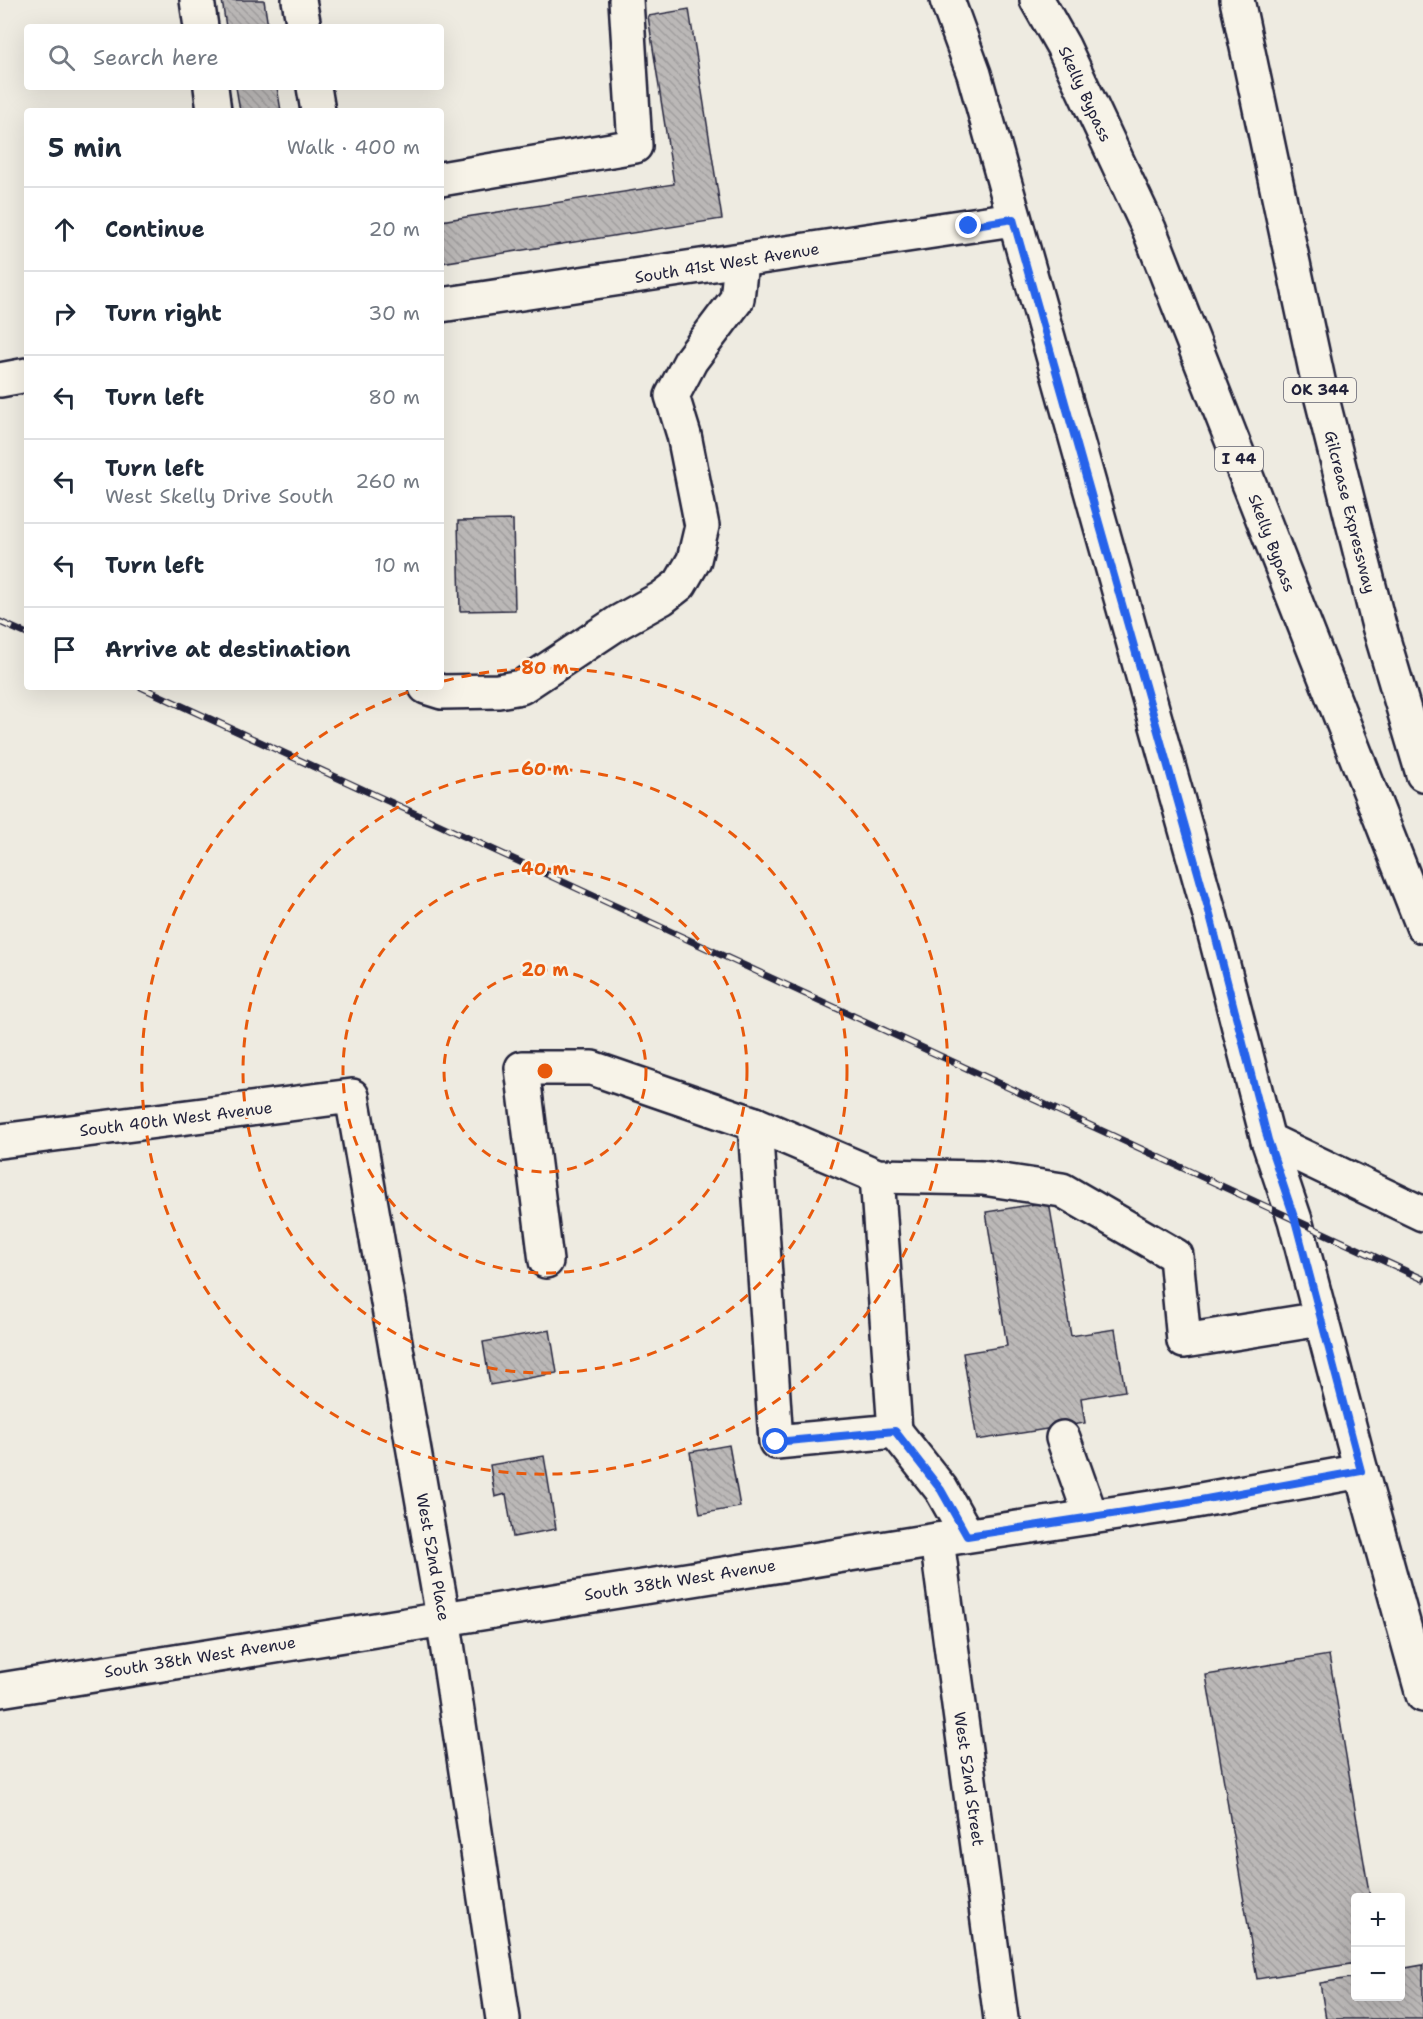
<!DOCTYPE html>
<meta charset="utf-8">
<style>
body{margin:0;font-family:"Shantell Sans",sans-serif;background:#f6f6f7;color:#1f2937}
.controls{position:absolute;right:18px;bottom:18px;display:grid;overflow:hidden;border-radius:6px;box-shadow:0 6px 24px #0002}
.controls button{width:54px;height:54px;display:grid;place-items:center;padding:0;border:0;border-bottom:2px solid #e0e1e3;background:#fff;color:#1f2937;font:30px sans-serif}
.stop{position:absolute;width:18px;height:18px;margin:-14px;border:4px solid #2563eb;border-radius:50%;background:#fff}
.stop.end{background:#2563eb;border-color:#fff;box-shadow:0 2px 6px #0008}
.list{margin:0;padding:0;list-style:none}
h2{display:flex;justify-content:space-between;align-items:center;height:78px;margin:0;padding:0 24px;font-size:26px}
h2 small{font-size:20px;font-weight:400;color:#747a83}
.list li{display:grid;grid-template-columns:39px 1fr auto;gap:18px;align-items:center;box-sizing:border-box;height:84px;padding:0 24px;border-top:2px solid #e0e1e3}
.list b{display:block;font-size:22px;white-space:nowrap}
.list p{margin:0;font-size:20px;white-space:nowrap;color:#747a83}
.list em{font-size:20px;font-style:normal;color:#747a83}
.icon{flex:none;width:33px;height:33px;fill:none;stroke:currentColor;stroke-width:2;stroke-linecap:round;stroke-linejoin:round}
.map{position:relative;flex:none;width:1423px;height:2019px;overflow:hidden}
.search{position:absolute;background:#fff;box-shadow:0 6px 24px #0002;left:24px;top:24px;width:420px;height:66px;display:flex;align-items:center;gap:15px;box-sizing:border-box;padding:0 21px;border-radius:6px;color:#747a83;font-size:22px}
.panel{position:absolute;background:#fff;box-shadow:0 6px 24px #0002;left:24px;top:108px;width:420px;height:582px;border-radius:6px}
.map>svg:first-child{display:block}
</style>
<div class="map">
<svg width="1423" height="2019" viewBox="0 0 1423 2019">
<defs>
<pattern id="building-back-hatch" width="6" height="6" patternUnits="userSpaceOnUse" patternTransform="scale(1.5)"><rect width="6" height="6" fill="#bbb8b7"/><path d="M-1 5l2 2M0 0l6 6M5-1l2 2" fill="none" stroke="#a09e9e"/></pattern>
</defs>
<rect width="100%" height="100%" fill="#eeebe1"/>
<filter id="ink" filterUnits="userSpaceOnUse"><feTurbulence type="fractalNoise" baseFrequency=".0167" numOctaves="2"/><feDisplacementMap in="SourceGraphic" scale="12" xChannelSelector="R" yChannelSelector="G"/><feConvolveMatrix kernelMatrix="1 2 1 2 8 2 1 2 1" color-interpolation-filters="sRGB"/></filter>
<g filter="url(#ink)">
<g fill="url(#building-back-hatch)" stroke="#22223b" stroke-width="1.5">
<polygon points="222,0 264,0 268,27 226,27"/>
<polygon points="689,9 722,219 441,263 441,221 674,184 648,16"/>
<polygon points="236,87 277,87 281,111 240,111"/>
<polygon points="513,520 515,610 460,611 458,521"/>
<polygon points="1049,1202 1071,1336 1115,1329 1125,1391 1081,1398 1085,1423 977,1440 963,1353 1007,1346 986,1212"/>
<polygon points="550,1330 557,1373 490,1385 483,1342"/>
<polygon points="729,1445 740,1507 700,1514 690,1452"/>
<polygon points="544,1456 556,1529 513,1537 506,1494 495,1497 490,1465"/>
<polygon points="1329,1655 1370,1898 1356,1898 1356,1963 1257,1979 1206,1675"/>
<polygon points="1423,1965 1423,2019 1326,2019 1320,1983 1356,1977 1356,1996 1400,1996 1400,1969"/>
</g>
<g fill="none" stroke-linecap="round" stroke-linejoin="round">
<g stroke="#22223b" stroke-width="38">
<g id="minor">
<polyline points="197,0 201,27"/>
<polyline points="299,0 304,27"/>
<polyline points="947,0 974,74 1210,915 1268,1140 1295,1220 1361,1471 1423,1695"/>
<polyline points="211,87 214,111"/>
<polyline points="314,87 318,111"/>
<polyline points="441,179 635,146 626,0"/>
<polyline points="441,305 1013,219"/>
<polyline points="0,380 27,375"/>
<polyline points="426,687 442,692 498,691 521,687 619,622 662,598 680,584 694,560 702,526 684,435 672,396 691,360 737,299 741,262"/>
<polyline points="755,1124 776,1442 895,1431 877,1176"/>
<polyline points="1268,1140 1423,1214"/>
<polyline points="0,1141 352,1096 443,1617 503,2019"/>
<polyline points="546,1261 522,1068 592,1068 755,1124 877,1176 983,1178 1062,1190 1176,1256 1184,1341 1321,1319"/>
<polyline points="895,1431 941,1489 967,1535"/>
<polyline points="1063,1438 1091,1517"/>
<polyline points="937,1540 1001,2019"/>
<polyline points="0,1690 937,1540 1184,1503 1361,1471"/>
</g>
</g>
<g stroke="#22223b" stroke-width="38">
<g id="highway">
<polyline points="1037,0 1063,46 1149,229 1423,926"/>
<polyline points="1237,0 1322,399 1379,626 1423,774"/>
</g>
</g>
<use href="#minor" stroke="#f7f3e8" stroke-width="33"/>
<use href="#highway" stroke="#f7f3e8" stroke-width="33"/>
<g stroke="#22223b" stroke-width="7">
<g id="rail">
<polyline points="0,622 27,634"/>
<polyline points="141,687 1423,1279"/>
</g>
</g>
<use href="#rail" stroke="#f7f3e8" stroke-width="4.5" stroke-dasharray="14" stroke-linecap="butt"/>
</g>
</g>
<g fill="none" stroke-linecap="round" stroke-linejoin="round" filter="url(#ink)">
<polyline stroke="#2563eb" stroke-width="8" points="776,1442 895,1431 941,1490 967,1536 1184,1503 1361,1471 1295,1220 1268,1140 1210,915 1013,219 969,226"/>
</g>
<g fill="none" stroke="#e8590c" stroke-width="3" stroke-dasharray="10 8">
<circle cx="545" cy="1071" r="101"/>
<circle cx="545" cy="1071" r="202"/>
<circle cx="545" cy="1071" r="302"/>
<path d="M444 681A403 403 0 1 1 420 688"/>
</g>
<g text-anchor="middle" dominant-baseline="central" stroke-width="5" stroke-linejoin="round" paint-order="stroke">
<g fill="#f7f3e8" stroke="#62616f" stroke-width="1.5">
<rect x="1284" y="378" width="72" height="24" rx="4.5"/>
<rect x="1215" y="447" width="48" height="24" rx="4.5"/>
</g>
<g font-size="15" font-weight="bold" fill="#22223b">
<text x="1320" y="390">OK 344</text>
<text x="1239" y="459">I 44</text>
</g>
<g font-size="16" fill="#22223b" stroke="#f7f3e8">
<text transform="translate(1085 94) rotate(65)">Skelly Bypass</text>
<text transform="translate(727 263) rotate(-9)">South 41st West Avenue</text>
<text transform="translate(1350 512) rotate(76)">Gilcrease Expressway</text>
<text transform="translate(1272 543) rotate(69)">Skelly Bypass</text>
<text transform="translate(176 1119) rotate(-7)">South 40th West Avenue</text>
<text transform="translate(433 1557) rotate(80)">West 52nd Place</text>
<text transform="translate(680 1580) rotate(-9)">South 38th West Avenue</text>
<text transform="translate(200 1657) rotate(-9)">South 38th West Avenue</text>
<text transform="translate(969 1779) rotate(82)">West 52nd Street</text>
</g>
</g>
<circle cx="545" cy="1071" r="9" fill="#e8590c" stroke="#f7f3e8" stroke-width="3"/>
<g font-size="18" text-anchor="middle" font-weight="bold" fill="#e8590c" stroke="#f7f3e8" stroke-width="5" stroke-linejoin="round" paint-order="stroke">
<text x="545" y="674">80 m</text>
<text x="545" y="775">60 m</text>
<text x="545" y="875">40 m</text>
<text x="545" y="976">20 m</text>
</g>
</svg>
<div class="controls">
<button>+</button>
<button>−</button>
</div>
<div class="stop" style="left:776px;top:1442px"></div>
<div class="stop end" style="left:969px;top:226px"></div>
<div class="search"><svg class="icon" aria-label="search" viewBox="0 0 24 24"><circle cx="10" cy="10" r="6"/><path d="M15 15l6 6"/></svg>Search here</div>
<section class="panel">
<h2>5 min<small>Walk · 400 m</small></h2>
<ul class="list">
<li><svg class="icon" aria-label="ahead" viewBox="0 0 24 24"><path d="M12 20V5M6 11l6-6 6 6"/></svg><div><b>Continue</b></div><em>20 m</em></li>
<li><svg class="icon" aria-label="right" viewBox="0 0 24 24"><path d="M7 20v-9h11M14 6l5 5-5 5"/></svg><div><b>Turn right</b></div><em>30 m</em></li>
<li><svg class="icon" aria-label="left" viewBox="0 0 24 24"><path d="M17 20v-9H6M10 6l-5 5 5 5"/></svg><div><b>Turn left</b></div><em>80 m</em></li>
<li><svg class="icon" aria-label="left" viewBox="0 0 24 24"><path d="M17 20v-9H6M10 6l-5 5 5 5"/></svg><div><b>Turn left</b><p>West Skelly Drive South</p></div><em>260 m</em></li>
<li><svg class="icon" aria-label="left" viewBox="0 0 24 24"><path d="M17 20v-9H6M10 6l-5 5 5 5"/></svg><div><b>Turn left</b></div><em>10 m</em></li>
<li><svg class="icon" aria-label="arrive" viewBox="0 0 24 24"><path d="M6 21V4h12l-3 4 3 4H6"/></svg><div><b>Arrive at destination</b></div></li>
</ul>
</section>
</div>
